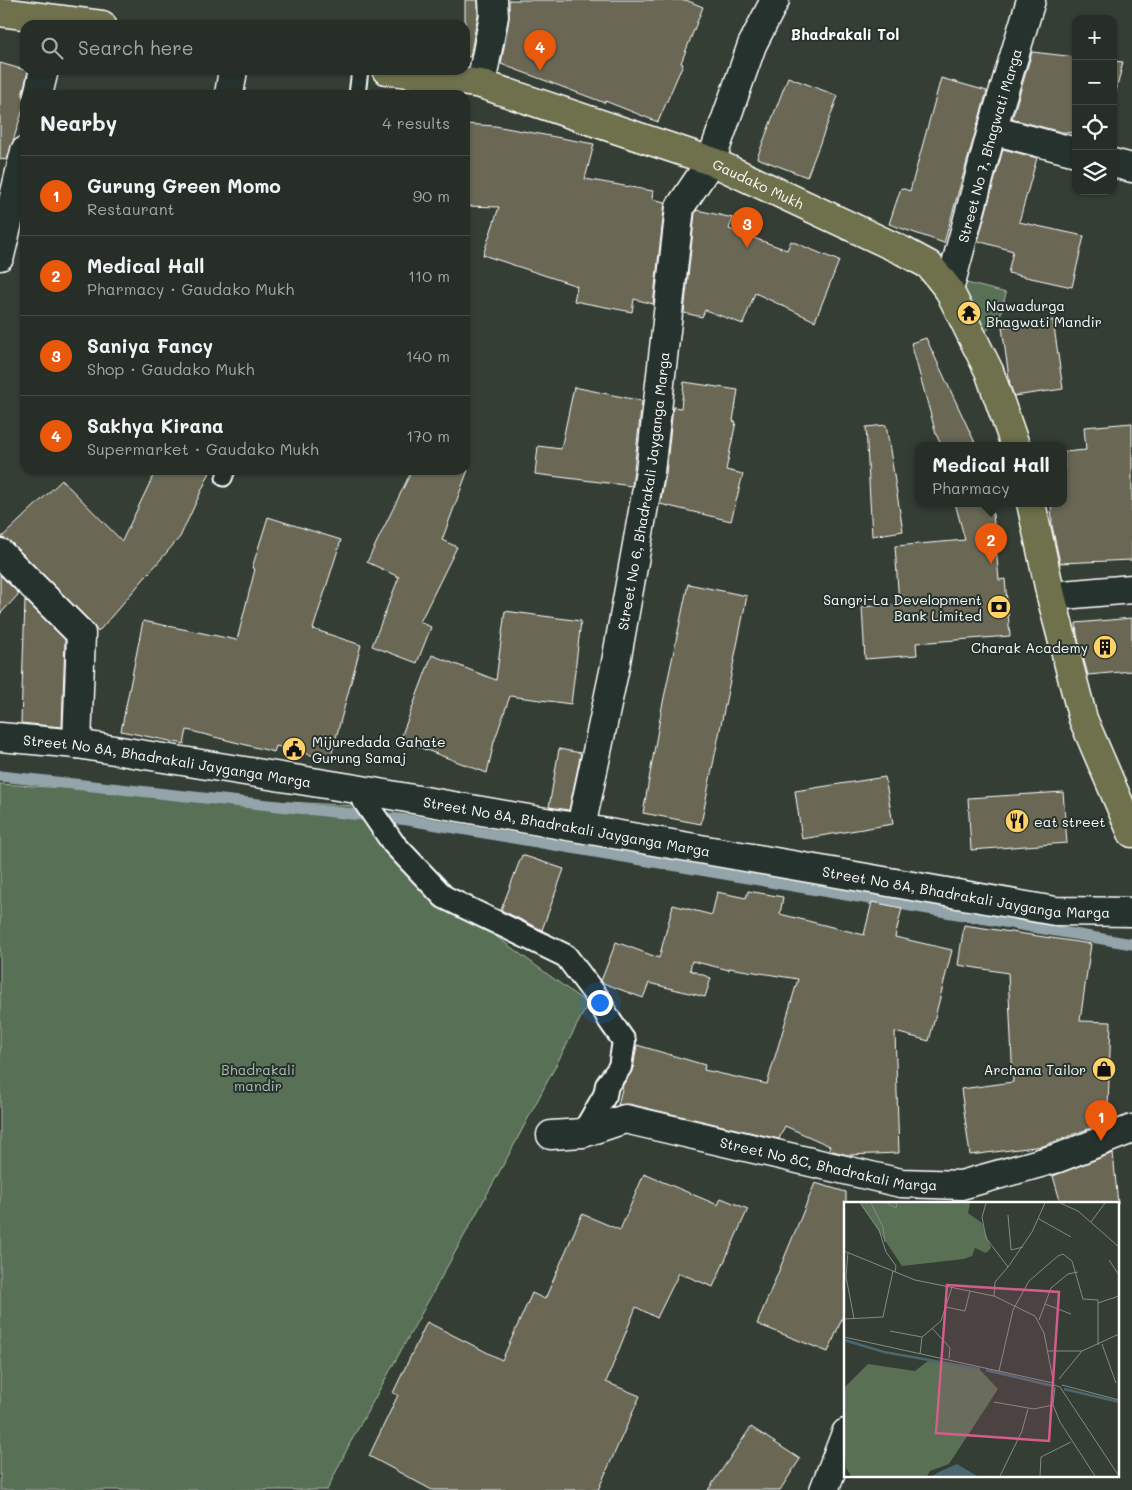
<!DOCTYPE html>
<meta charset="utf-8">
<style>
body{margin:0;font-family:Mali,sans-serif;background:#2f3630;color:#f1f3f6}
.controls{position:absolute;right:15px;top:15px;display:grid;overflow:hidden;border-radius:10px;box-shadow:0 1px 4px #0004}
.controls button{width:45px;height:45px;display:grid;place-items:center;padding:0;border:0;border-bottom:1px solid #434a45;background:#272e28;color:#f1f3f6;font:25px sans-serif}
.you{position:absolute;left:599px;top:1002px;width:18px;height:18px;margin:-12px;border:4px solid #fff;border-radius:50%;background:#1a73e8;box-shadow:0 0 0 8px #1a73e833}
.badge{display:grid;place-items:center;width:32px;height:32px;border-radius:50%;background:#ea580c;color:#fff;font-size:16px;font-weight:700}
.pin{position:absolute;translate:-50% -41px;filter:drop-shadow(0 1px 2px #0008)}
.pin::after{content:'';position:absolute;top:26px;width:18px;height:15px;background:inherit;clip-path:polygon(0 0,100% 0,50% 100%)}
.popup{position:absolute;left:915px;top:442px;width:152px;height:65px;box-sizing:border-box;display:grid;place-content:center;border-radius:10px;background:#272e28;filter:drop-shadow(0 1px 4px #0005);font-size:16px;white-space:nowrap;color:#a4a8a8}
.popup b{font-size:19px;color:#f1f3f6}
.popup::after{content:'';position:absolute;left:50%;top:100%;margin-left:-10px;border:10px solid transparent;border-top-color:#272e28}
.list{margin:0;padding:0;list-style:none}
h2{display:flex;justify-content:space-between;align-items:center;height:65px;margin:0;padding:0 20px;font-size:21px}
h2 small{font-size:16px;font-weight:400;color:#a4a8a8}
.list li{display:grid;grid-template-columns:32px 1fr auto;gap:15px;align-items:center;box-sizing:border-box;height:80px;padding:0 20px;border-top:1px solid #434a45}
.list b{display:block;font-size:19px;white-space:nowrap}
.list p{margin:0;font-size:16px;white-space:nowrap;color:#a4a8a8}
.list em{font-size:16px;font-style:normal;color:#a4a8a8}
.icon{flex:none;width:28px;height:28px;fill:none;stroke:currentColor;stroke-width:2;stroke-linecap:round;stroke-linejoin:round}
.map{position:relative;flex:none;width:1132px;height:1490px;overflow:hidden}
.search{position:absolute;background:#272e28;box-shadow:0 1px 4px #0004;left:20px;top:20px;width:450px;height:55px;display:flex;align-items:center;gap:12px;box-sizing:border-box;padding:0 18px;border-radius:15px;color:#a4a8a8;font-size:19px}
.panel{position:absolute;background:#272e28;box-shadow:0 1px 4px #0004;left:20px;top:90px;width:450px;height:385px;border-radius:15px}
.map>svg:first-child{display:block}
</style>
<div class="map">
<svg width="1132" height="1490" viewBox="0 0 1132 1490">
<rect width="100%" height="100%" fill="#343e35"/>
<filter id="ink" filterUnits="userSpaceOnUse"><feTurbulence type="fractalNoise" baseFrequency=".02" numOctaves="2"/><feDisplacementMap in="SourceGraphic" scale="10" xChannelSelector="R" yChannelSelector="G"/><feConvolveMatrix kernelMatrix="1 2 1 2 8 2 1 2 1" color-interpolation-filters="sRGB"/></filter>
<g filter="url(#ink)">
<g fill="#597054" stroke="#acb8aa">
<polygon points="963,282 1006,293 1001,313 985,333 958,301"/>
<polygon points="0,784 371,807 440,895 588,1004 513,1147 349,1445 327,1490 0,1490"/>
</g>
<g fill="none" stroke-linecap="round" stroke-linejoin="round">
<polyline stroke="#93a4aa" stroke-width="11" points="0,776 408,820 1132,944"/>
</g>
<g fill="#6b6854" stroke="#fff">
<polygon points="465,0 478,0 478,15 470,57 465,56"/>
<polygon points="509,0 686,0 703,7 681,63 683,64 658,122 605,101 605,103 501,64 509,19"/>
<polygon points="1032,52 1076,57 1076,133 1061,132 1012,119"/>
<polygon points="1113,61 1123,62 1113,104"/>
<polygon points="0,63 28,71 23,92 25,103 7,160 0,159"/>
<polygon points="788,77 838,96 807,177 757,158"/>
<polygon points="941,78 987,91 944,243 889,224 901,188 910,191"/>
<polygon points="465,124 495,126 594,144 585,179 653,191 652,199 665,202 653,304 634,299 632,312 574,301 577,286 483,255 499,207 465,206"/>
<polygon points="1003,149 1037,158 1019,222 1084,236 1072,287 1008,273 1013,251 978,241"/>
<polygon points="697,210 733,218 729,229 787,250 791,241 839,261 815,321 755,293 743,324 705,310 702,317 684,313 695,213"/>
<polygon points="1053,320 1063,389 1014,396 1010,385 1002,327"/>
<polygon points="926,338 976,445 941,445 936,434 911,343"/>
<polygon points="684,382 738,390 733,421 736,422 726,470 743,474 731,521 660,504 666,474 673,407 681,408"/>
<polygon points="574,387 642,401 632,486 535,474 538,446 561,449"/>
<polygon points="1132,423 1132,560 1060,563 1052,526 1051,503 1064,503 1064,452 1086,450 1084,427"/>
<polygon points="886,425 903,531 872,536 866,427"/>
<polygon points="156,470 211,470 180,537 98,632 92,623 11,542 1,538 62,480 122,541"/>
<polygon points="412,470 468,470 442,540 457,547 420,622 431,627 417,663 372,646 399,577 367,562"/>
<polygon points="955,503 992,503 999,580 1005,579 1010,636 916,643 917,655 865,659 862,607 899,604 895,546 965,540"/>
<polygon points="268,517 341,540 313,629 361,645 330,760 276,746 274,752 187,730 184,744 121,731 143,621 237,640 255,569 252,568"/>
<polygon points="0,575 19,594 0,614"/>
<polygon points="688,584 747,596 701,824 643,813 662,707"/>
<polygon points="25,600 65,640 62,727 21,723"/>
<polygon points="505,611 581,621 571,704 510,696 494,742 487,773 400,740 432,655 496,680"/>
<polygon points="1132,618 1132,671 1088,675 1077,635 1076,623"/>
<polygon points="559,749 581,753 569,810 549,807"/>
<polygon points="885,777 893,824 802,839 795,791"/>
<polygon points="1063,792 1067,843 971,850 968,798"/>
<polygon points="522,855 564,869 542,930 501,910"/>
<polygon points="748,891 783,897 780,914 864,935 872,902 902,908 895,937 952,950 929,1041 895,1032 899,1153 848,1155 829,1150 830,1146 785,1126 779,1139 629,1104 618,1105 623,1085 633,1069 637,1045 705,1065 704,1070 767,1084 798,979 729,968 729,970 692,961 690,970 711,978 705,997 649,983 643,998 603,983 601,981 616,942 659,958 673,905 712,915 717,892 746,898"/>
<polygon points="964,925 1091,944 1080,1021 1111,1022 1108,1108 1109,1121 1043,1146 970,1155 961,1089 1013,1082 1008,973 958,965"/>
<polygon points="1113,1153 1118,1204 1061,1204 1053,1176"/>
<polygon points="644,1174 718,1205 721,1198 748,1209 713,1287 679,1273 657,1318 636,1307 606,1382 640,1396 598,1490 432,1490 369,1456 398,1395 393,1393 427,1322 502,1360 532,1293 545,1299 582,1214 620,1230"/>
<polygon points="815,1183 846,1192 846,1309 828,1352 757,1324"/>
<polygon points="751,1427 800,1459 780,1490 708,1490"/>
</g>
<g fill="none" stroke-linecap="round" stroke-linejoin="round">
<g stroke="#fff" stroke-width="19">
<g id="service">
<polyline points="357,95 360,70"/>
<polyline points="224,478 227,470"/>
</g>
</g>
<g stroke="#fff" stroke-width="26">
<polyline id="pedestrian" points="356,789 393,843 444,897 566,956 597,997 610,1021 624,1041 620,1067 607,1085 605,1095 583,1133"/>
</g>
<g stroke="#fff" stroke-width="31">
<g id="minor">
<polyline points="481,84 494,16 493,0"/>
<polyline points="38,95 44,70"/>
<polyline points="229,95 233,70"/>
<polyline points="992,130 1076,152"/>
<polyline points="1113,163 1132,168"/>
<polyline points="0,256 25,151"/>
<path id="s1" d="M949,290L992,130L1031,0"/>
<polyline points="0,553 81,634 77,744"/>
<path id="s2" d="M0,737L77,744L356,789L1055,911L1132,912"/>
<path id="s3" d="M581,827L616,662L650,472L680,207L711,161L752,45L775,0"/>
<path id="s4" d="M551,1135L583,1133L625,1119L901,1183L961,1185L1058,1158L1132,1129"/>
<polyline points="824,1490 846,1433"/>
</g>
</g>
<g stroke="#fff" stroke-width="31">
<polyline id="secondary" points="1051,596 1132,589"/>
</g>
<g stroke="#fff" stroke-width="31">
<g id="primary">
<polyline points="0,12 102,25"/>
<path id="s5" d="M386,70L481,84L711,161L903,251L929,265L949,290L989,371L1015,445"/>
<polyline points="1031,503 1051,596 1083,719 1132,833"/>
</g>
</g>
<use href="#service" stroke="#26332d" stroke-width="15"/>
<use href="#pedestrian" stroke="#26332d" stroke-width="22"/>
<use href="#minor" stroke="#26332d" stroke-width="28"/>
<use href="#secondary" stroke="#26332d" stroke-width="28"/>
<use href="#primary" stroke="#6e714b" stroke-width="28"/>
</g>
</g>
<defs>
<g id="temple-disc" transform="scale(1.25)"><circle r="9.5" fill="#ffd166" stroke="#26332d"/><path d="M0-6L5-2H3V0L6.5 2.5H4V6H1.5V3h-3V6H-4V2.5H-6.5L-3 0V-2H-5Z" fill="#111"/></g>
<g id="bank-disc" transform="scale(1.25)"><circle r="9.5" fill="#ffd166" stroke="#26332d"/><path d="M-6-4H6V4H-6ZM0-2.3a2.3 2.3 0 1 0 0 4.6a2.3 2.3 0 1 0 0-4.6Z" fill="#111"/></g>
<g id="building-disc" transform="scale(1.25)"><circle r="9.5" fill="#ffd166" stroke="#26332d"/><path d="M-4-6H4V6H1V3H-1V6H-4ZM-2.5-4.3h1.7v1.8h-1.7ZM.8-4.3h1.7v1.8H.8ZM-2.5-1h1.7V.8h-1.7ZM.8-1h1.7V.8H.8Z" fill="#111"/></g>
<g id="civic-disc" transform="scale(1.25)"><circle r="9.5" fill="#ffd166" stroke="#26332d"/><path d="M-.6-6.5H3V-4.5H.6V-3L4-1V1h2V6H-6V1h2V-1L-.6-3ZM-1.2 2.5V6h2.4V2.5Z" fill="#111"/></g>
<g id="restaurant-disc" transform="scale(1.25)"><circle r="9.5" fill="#ffd166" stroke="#26332d"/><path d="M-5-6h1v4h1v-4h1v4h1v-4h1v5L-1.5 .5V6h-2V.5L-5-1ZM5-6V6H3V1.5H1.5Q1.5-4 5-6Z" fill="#111"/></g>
<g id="shop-disc" transform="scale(1.25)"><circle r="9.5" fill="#ffd166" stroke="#26332d"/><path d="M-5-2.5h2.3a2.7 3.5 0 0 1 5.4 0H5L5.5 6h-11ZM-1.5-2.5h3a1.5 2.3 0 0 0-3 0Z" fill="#111"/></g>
</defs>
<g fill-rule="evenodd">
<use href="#temple-disc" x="969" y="313"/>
<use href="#bank-disc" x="999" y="607"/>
<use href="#building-disc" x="1105" y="647"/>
<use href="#civic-disc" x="294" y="749"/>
<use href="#restaurant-disc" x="1017" y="821"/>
<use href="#shop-disc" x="1104" y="1069"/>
</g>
<g text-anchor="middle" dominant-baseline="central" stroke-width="4" stroke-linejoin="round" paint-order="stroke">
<g font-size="14" fill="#fff" stroke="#26332d">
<text stroke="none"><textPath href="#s1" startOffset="150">Street No 7, Bhagwati Marga</textPath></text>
<text stroke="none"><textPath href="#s5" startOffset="391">Gaudako Mukh</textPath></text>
<text stroke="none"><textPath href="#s3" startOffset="342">Street No 6, Bhadrakali Jayganga Marga</textPath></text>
<text stroke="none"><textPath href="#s2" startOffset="169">Street No 8A, Bhadrakali Jayganga Marga</textPath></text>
<text stroke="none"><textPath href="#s2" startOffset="574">Street No 8A, Bhadrakali Jayganga Marga</textPath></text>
<text stroke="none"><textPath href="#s2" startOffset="979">Street No 8A, Bhadrakali Jayganga Marga</textPath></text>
<text stroke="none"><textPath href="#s4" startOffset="285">Street No 8C, Bhadrakali Marga</textPath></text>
</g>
<g font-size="14" fill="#fff" stroke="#26332d" text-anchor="start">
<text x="986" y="305">Nawadurga<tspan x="986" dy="16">Bhagwati Mandir</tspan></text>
<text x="982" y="599" text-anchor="end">Sangri-La Development<tspan x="982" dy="16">Bank Limited</tspan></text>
<text x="1088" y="647" text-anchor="end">Charak Academy</text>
<text x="312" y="741">Mijuredada Gahate<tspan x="312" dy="16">Gurung Samaj</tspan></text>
<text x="1034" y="821">eat street</text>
<text x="1086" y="1069" text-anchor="end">Archana Tailor</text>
</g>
<g font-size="14" fill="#b4bfb2" stroke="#26332d">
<text x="258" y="1069">Bhadrakali<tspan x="258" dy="16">mandir</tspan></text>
</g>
<g font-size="15" font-weight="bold" fill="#fff" stroke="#26332d">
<text x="845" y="34">Bhadrakali Tol</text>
</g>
</g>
<g transform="translate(844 1202)">
<rect width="275" height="275" fill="#343e35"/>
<path d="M16,1H126L124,11L138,21L147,46L142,51L131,46L128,54L120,57L58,64ZM84,159L134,166L154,187L105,262L86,269L83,274H7L2,266L0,237V186L24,162L71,169Z" fill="#597054"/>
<path d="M113,262L133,274H88L97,269Z" fill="#4b6871"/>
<path fill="none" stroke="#4b6871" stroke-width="2.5" d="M0,138L40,150L136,167M142,168L209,184M220,187L275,200"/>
<path fill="none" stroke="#858b86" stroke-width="1" d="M16,1L35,28L42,50L52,64L51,70M27,1L39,25L41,40M43,1L52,6L53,1M142,1L138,15L142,36L164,65L151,80L150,94M216,1L234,9L275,45M164,13L167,48L179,45M195,17L227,35M247,20L261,1M0,49L71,78L150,94L191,114L200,131L210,183L216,185M4,50L2,75L10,116M265,58L275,73M164,65L188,30L201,1M254,101L275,94M201,102L227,112M102,105L121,109L126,89M0,117L39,115L49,69M195,118L207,86L224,72L234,70M88,126L106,146L105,157M46,129L78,135M0,135L209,181M258,142L272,181M254,143V101M203,149H238L275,132M76,152L78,135L97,119L108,85M155,169L169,108L185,79L214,54L219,52L228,59L239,97L254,98V101M215,177L238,149M218,183L275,198M211,185L209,203L216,220L251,274M216,185L275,274M150,200L190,207L209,203M156,274L178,229L184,207M196,274L197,255L227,240"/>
<path fill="#d45d8c" fill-opacity="0.15" stroke="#d45d8c" stroke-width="2.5" d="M103,83L215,90L205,239L92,231Z"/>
<rect width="275" height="275" fill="none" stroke="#fff" stroke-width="2.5"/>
</g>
</svg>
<div class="controls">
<button>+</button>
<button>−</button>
<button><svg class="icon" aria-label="locate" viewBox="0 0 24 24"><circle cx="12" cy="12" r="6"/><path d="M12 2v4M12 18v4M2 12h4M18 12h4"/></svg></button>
<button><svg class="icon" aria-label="layers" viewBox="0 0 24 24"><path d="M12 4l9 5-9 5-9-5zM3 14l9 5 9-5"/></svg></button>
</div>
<div class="you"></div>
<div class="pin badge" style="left:1101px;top:1141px">1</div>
<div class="pin badge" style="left:991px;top:564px">2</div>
<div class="popup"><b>Medical Hall</b>Pharmacy</div>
<div class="pin badge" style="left:747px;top:248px">3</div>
<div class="pin badge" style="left:540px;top:71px">4</div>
<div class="search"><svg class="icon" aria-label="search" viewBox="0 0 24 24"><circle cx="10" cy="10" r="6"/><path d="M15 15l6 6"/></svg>Search here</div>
<section class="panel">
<h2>Nearby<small>4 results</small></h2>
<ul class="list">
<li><span class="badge">1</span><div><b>Gurung Green Momo</b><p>Restaurant</p></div><em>90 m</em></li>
<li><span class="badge">2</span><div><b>Medical Hall</b><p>Pharmacy · Gaudako Mukh</p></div><em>110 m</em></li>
<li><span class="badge">3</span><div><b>Saniya Fancy</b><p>Shop · Gaudako Mukh</p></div><em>140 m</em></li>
<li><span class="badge">4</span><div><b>Sakhya Kirana</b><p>Supermarket · Gaudako Mukh</p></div><em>170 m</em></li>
</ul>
</section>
</div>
